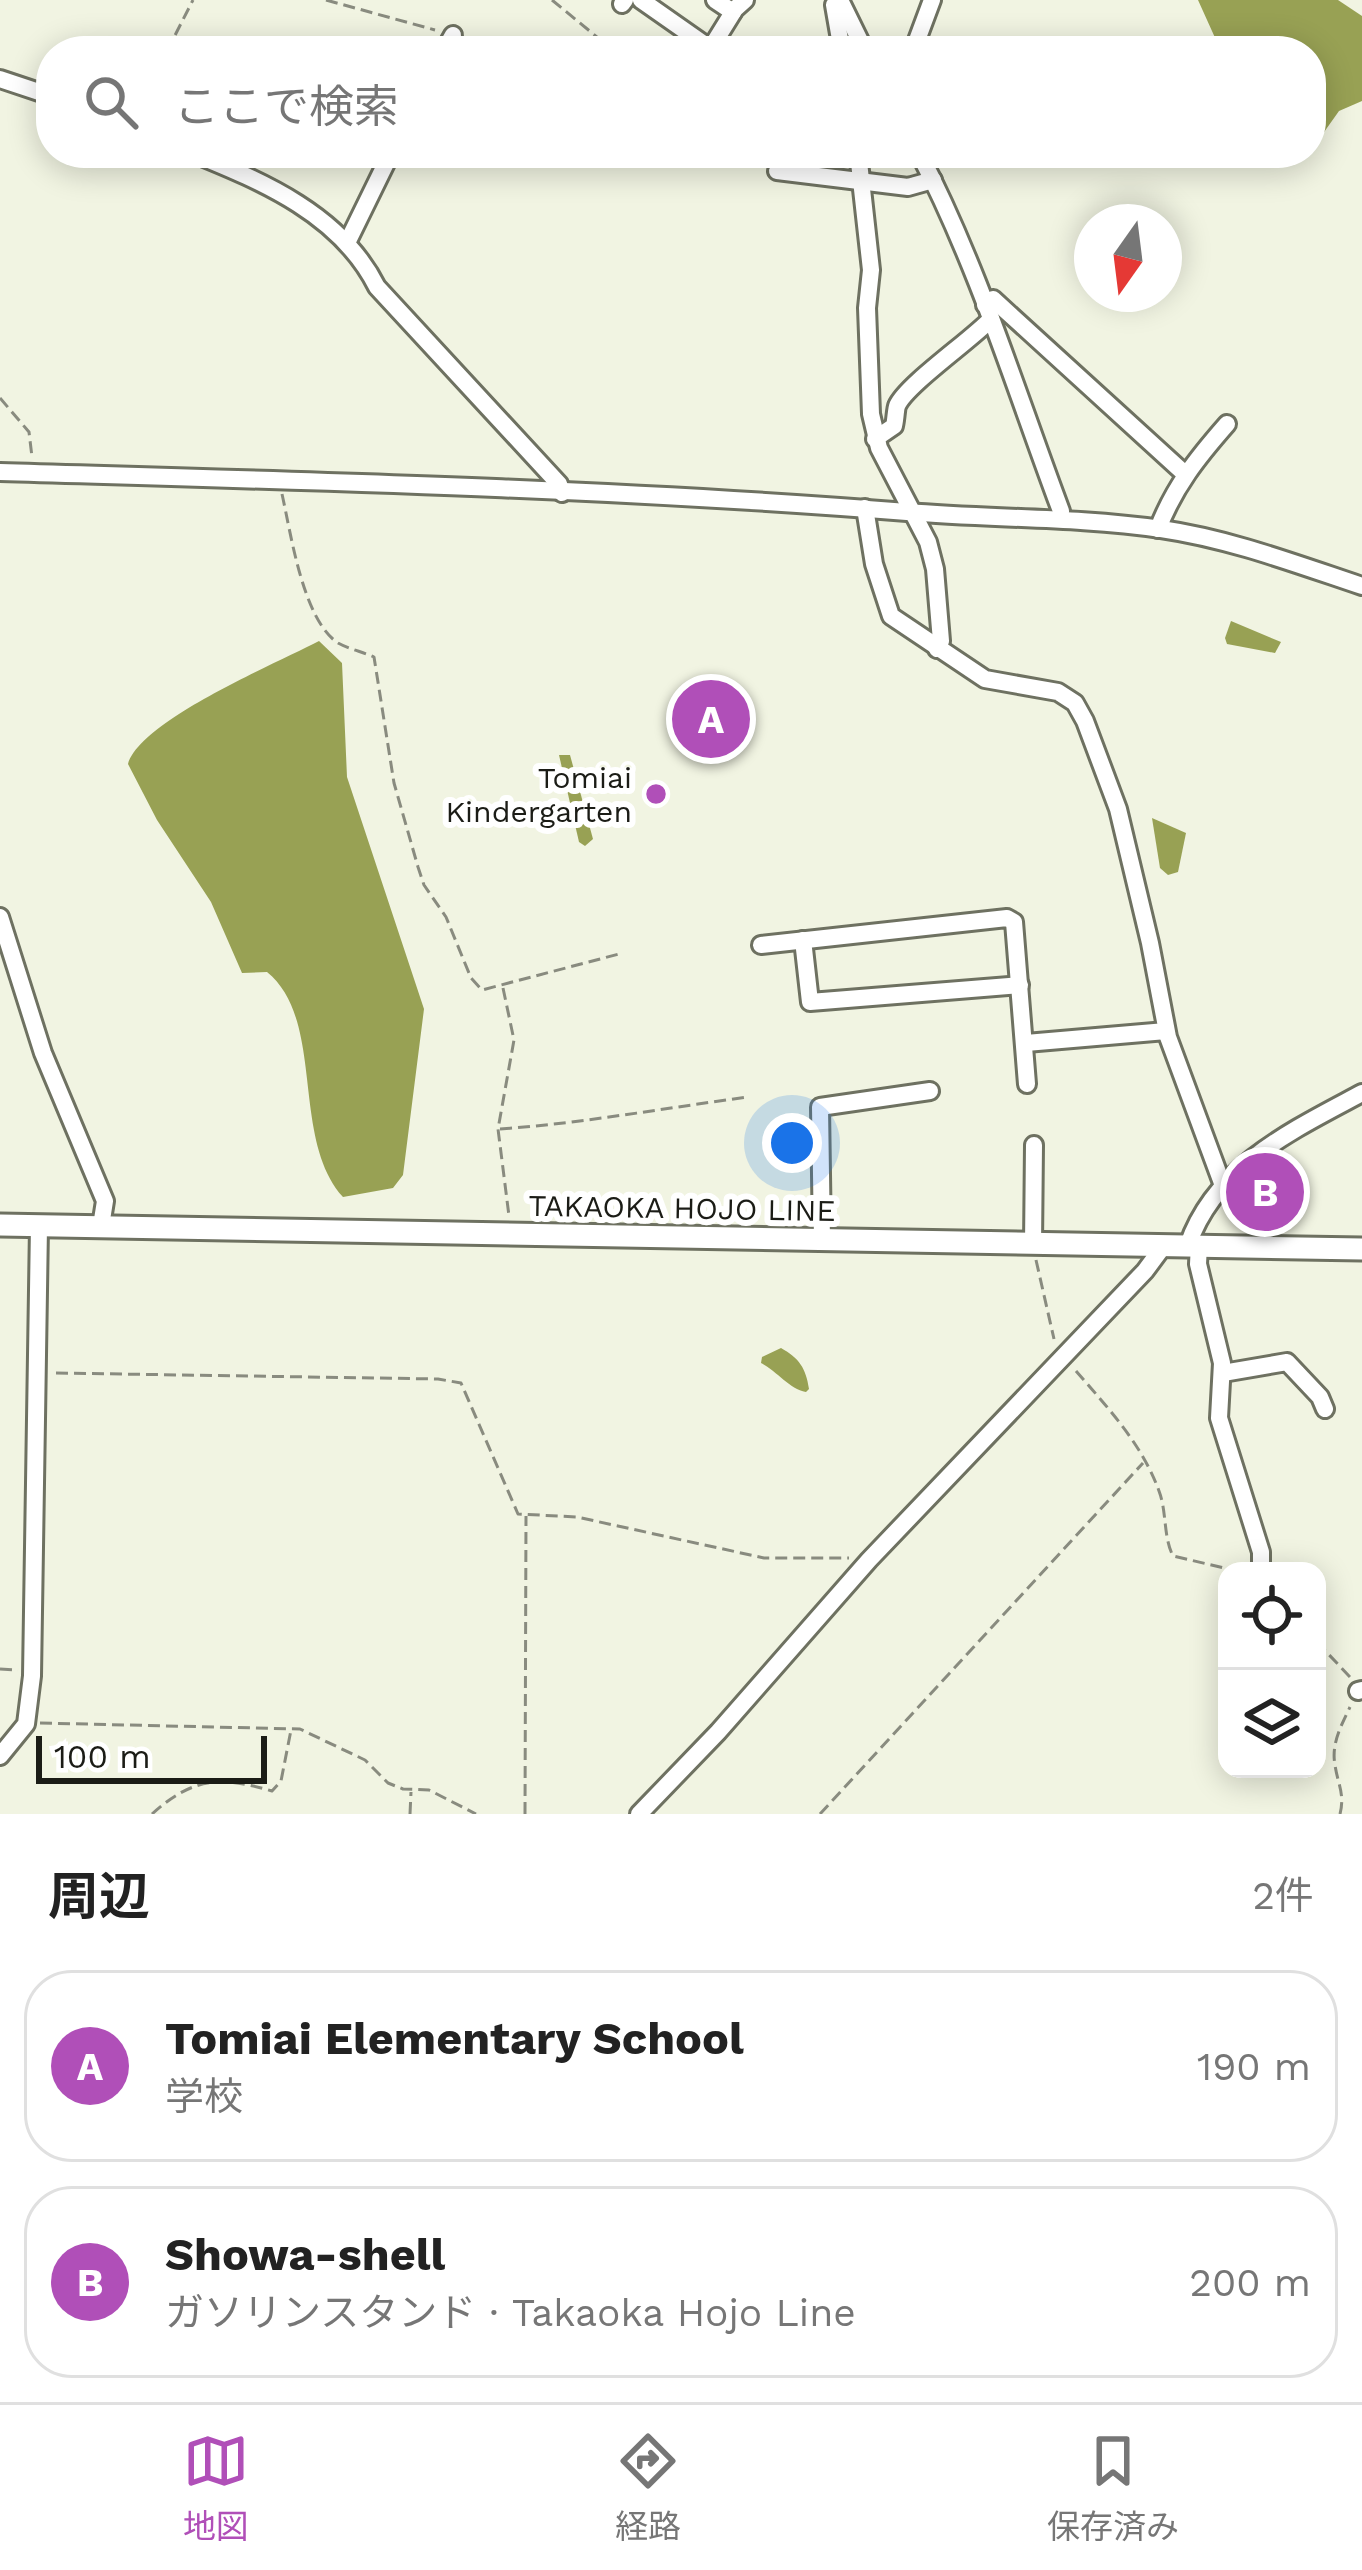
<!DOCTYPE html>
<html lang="ja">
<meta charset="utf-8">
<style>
body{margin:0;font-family:"Work Sans","Noto Sans JP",sans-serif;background:#f6f6f6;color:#222}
.controls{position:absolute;right:36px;bottom:36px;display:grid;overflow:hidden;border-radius:24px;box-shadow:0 6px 30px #0003}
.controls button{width:108px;height:108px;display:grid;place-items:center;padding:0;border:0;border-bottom:3px solid #e0e0e0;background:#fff;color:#222;font:60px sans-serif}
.compass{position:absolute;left:1074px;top:204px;width:108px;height:108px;border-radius:50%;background:#fff;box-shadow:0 6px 30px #0003;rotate:194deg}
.scale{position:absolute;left:36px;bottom:30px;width:231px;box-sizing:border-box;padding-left:12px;border:6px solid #1b1c16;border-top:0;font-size:33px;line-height:42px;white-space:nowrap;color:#1b1c16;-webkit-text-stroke:9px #fff;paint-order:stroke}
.you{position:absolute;left:792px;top:1143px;width:42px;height:42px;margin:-30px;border:9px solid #fff;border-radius:50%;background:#1a73e8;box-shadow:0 0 0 18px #1a73e833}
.badge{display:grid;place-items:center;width:78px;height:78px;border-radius:50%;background:#b04fb8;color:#fff;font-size:39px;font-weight:700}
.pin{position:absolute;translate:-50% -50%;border:6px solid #fff;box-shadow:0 3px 12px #0006}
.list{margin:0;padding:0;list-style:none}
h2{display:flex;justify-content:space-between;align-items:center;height:156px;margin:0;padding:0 48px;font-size:51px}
h2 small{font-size:39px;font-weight:400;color:#767676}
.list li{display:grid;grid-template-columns:78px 1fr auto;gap:36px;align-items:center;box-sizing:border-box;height:192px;margin:0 24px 24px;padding:0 24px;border:3px solid #e0e0e0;border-radius:48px}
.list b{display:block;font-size:45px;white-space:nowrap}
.list p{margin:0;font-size:39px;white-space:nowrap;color:#767676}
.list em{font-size:39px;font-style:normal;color:#767676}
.icon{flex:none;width:66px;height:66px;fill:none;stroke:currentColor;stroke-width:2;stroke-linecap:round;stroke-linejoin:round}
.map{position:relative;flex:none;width:1362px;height:1814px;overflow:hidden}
.search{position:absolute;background:#fff;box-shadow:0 6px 30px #0003;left:36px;right:36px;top:36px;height:132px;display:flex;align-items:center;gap:30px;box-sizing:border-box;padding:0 42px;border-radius:48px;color:#767676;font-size:45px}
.sheet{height:588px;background:#fff}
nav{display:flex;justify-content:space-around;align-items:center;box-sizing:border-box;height:168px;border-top:3px solid #e0e0e0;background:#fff;font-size:33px;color:#767676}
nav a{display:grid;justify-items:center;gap:6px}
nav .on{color:#b04fb8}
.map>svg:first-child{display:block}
</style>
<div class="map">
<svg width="1362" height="1814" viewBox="0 0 1362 1814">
<rect width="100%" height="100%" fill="#f1f4e2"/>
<g fill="#98a154">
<polygon points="1198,0 1338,0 1362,16 1362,101 1339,111 1317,142 1311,144 1311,51 1221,51"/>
<polygon points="1231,621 1281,642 1275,653 1227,644 1225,638"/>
<path d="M319,641L342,663L347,777L424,1009L403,1175L393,1188L343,1197C290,1138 326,1020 267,972L242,973L211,902L157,820L128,764C141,720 275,664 319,641Z"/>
<polygon points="559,755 570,755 593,839 585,846 579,842"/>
<polygon points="1152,818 1186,833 1178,872 1168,875 1160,868"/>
<path d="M781,1348C799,1358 806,1368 809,1389L806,1392C789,1389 777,1371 761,1363L762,1357Z"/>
</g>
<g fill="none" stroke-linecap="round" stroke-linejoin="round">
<g stroke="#6e7161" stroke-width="22">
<g id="minor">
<polyline points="641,0 711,49"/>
<polyline points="715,0 733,12"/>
<polyline points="840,0 865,51"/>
<polyline points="839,1 834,5 842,51"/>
<polyline points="622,4 625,0"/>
<polyline points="444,51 453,35"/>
<polyline points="709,51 735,9 745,0"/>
<polyline points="913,51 932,0"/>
<polyline points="0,79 51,96"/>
<path d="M192,153C264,182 341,215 377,287L559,484L562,493"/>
<polyline points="858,153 871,270 867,308 871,414 879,448 928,542 935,569 941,641 937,649"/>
<path d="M919,153C978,266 1016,391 1061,511L1060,519"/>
<polyline points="777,171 908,187 933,180"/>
<polyline points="347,243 391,153"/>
<polyline points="985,305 993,299 1185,474"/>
<path d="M875,439L894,426C895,424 896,408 897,406C906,385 970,341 991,319"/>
<path d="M0,472C303,481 606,488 907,512C992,519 1077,517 1161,529C1230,539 1296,564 1362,586"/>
<polyline points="865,508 874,564 891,616 985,679 1058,692 1075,703 1085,721 1118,809 1150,943 1168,1037 1222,1183"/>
<path d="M1158,529C1174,487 1198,457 1227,424"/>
<polyline points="0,917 43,1053 105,1201 101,1226"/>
<polyline points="803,940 810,1002 1020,985"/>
<polyline points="761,945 1007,918 1014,922 1027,1084"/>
<polyline points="1026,1043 1166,1031"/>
<polyline points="822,1241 820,1107 930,1091"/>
<polyline points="1033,1245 1034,1145"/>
<path d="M1188,1245C1215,1166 1293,1130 1362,1093"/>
<polyline points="1199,1245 1198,1264 1222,1363 1219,1418 1261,1552 1261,1571"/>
<polyline points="1223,1373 1287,1362 1320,1397 1325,1409"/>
<polyline points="1358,1691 1362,1690"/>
<polyline points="0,1756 26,1724 32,1676 39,1226"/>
<polyline points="639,1814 718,1732 869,1560 1145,1271 1165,1244"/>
</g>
</g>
<g stroke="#6e7161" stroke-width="27">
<polyline id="major" points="0,1225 1362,1249"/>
</g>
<g stroke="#898b7f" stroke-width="3" stroke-dasharray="12 6" stroke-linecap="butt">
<polyline points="326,0 435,30"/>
<polyline points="552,0 614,51"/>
<polyline points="468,39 512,51"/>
<polyline points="167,51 193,0"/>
<polyline points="0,398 29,432 32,457"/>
<path d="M282,494C291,534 303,620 338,643C349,649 363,652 374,657L394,783L418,867L424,885L446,917L471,978L482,990L619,954"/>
<polyline points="503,988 514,1040 498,1129 509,1216"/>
<path d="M500,1129C584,1123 665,1108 748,1097"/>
<polyline points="1036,1260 1054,1339"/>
<path d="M1076,1371C1108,1408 1142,1444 1159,1491C1167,1512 1163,1536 1173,1556L1237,1571"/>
<polyline points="56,1373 438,1379 461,1383 518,1514 577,1517 764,1558 849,1558"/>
<polyline points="1317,1642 1350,1677"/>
<polyline points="0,1669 18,1670"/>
<polyline points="40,1723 300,1729 365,1760 388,1783 403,1789 429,1790 476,1814"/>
<path d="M152,1814C193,1777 221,1776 272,1791L281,1781L291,1730"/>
<polyline points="410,1814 411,1792"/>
<polyline points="525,1814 526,1516"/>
<polyline points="820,1814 1143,1463"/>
<path d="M1340,1814C1345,1794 1338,1785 1335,1765C1331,1744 1341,1726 1350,1707"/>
</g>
<use href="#minor" stroke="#fff" stroke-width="16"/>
<use href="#major" stroke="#fff" stroke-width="21"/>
</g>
<circle fill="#b04fb8" stroke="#fff" stroke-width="4.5" cx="656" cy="794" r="12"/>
<g text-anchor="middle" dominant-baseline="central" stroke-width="12" stroke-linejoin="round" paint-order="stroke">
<g font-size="30" fill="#1b1c16" stroke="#fff" text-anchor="end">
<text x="632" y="777">Tomiai<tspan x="632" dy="34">Kindergarten</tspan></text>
</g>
<g font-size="30" fill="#1b1c16" stroke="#fff">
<text transform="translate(682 1208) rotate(1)">TAKAOKA HOJO LINE</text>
</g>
</g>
</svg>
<div class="controls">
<button><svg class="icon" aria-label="locate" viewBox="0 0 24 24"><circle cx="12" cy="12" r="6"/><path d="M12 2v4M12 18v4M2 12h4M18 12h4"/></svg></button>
<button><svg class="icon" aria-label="layers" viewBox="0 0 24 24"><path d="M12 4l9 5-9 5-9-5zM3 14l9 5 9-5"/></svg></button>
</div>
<svg class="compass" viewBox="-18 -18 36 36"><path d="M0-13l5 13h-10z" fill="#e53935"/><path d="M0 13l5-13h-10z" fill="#767676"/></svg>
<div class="scale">100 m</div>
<div class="you"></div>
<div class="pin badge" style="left:711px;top:719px">A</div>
<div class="pin badge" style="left:1265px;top:1192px">B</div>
<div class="search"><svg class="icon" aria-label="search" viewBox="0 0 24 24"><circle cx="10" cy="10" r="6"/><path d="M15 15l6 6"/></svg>ここで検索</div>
</div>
<section class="sheet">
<h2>周辺<small>2件</small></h2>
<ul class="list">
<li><span class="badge">A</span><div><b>Tomiai Elementary School</b><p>学校</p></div><em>190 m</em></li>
<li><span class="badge">B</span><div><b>Showa-shell</b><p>ガソリンスタンド · Takaoka Hojo Line</p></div><em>200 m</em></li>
</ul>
</section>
<nav>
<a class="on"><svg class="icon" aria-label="map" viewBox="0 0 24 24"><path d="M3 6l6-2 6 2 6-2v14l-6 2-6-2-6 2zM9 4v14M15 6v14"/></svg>地図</a>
<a><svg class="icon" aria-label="directions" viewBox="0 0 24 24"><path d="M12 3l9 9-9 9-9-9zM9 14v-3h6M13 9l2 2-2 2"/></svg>経路</a>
<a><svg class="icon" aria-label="saved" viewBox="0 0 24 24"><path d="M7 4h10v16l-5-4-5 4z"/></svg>保存済み</a>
</nav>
